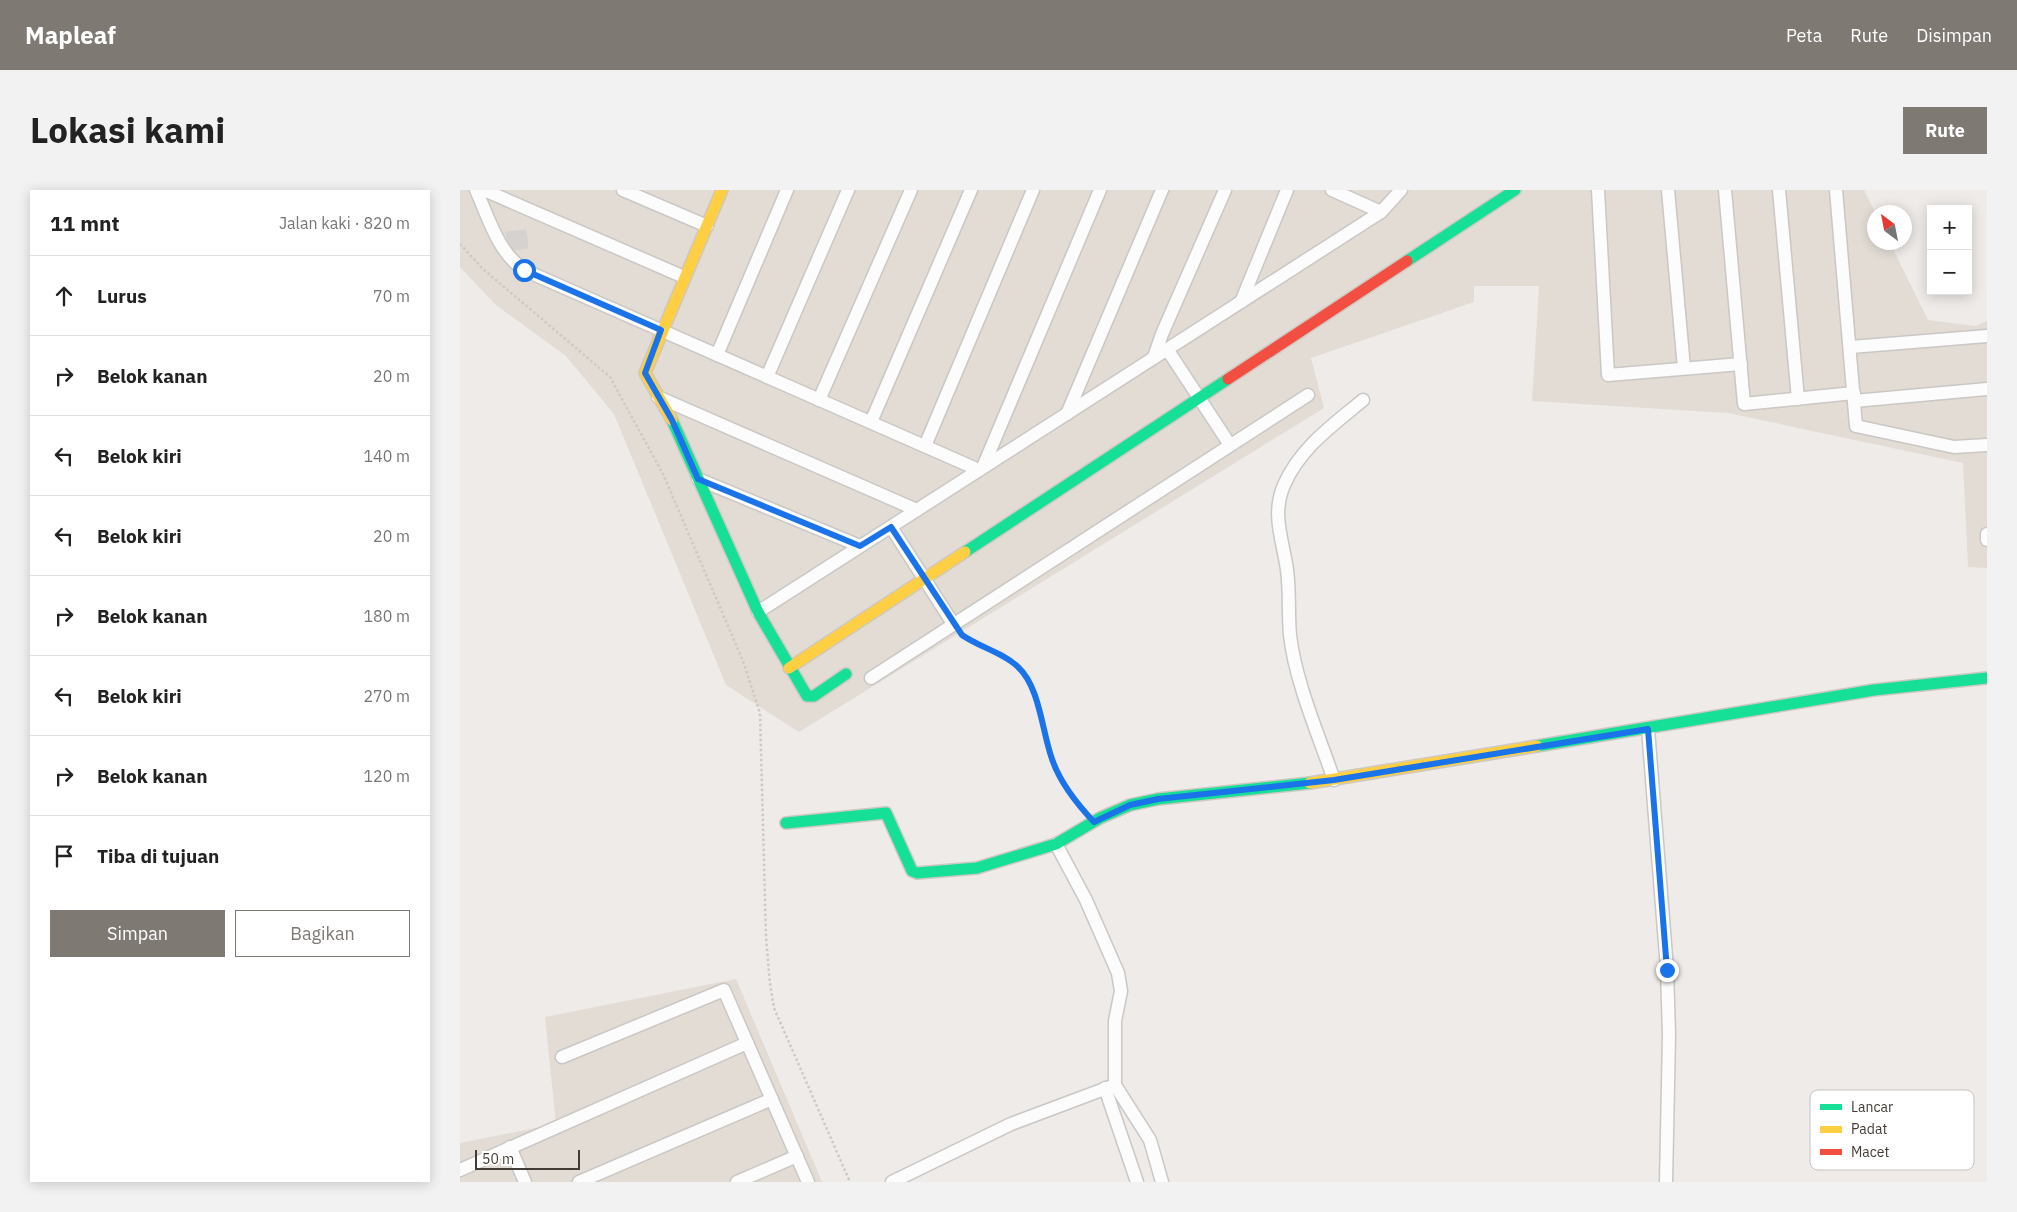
<!DOCTYPE html>
<html lang="id">
<meta charset="utf-8">
<style>
body{margin:0;font-family:"IBM Plex Sans",sans-serif;background:#f2f2f2;color:#222}
.controls{position:absolute;right:15px;top:15px;display:grid;overflow:hidden;border-radius:0px;box-shadow:0 2px 12px #0003}
.controls button{width:45px;height:45px;display:grid;place-items:center;padding:0;border:0;border-bottom:1px solid #e0e0e0;background:#fff;color:#222;font:25px sans-serif}
.compass{position:absolute;left:1407px;top:15px;width:45px;height:45px;border-radius:50%;background:#fff;box-shadow:0 2px 12px #0003;rotate:328deg}
.scale{position:absolute;left:15px;bottom:12px;width:105px;box-sizing:border-box;padding-left:5px;border:2px solid #433b35;border-top:0;font-size:14px;line-height:18px;white-space:nowrap;color:#433b35;-webkit-text-stroke:4px #fff;paint-order:stroke}
.stop{position:absolute;width:15px;height:15px;margin:-11px;border:4px solid #1a73e8;border-radius:50%;background:#fff}
.stop.end{background:#1a73e8;border-color:#fff;box-shadow:0 1px 5px #0008}
.list{margin:0;padding:0;list-style:none}
h2{display:flex;justify-content:space-between;align-items:center;height:65px;margin:0;padding:0 20px;font-size:21px}
h2 small{font-size:16px;font-weight:400;color:#767676}
.list li{display:grid;grid-template-columns:32px 1fr auto;gap:15px;align-items:center;box-sizing:border-box;height:80px;padding:0 20px;border-top:1px solid #e0e0e0}
.list b{display:block;font-size:19px;white-space:nowrap}
.list em{font-size:16px;font-style:normal;color:#767676}
.actions{display:flex;gap:10px;padding:15px 20px}
.actions a{flex:1;padding:11px 0;border:1px solid #7f7974;border-radius:0px;text-align:center;font-size:18px;color:#7f7974}
.actions .main{background:#7f7974;color:#fff}
.icon{flex:none;width:28px;height:28px;fill:none;stroke:currentColor;stroke-width:2;stroke-linecap:round;stroke-linejoin:round}
.map{position:relative;flex:none;width:1527px;height:992px;overflow:hidden;border-radius:0px}
header{display:flex;align-items:center;gap:30px;box-sizing:border-box;height:70px;padding:0 25px;background:#7f7974;color:#fff}
header strong{font-size:24px}
nav{display:flex;gap:28px;margin-inline-start:auto;font-size:18px}
.intro{display:flex;align-items:center;justify-content:space-between;box-sizing:border-box;height:120px;padding:0 30px}
h1{margin:0;font-size:35px}
.button{padding:12px 22px;border-radius:0px;background:#7f7974;color:#fff;font-size:18px;font-weight:700}
main{display:flex;gap:30px;padding:0 30px}
aside{flex:1;background:#fff;border-radius:0px;box-shadow:0 2px 12px #0003}
.map>svg:first-child{display:block}
</style>
<header>
<strong>Mapleaf</strong>
<nav><a>Peta</a><a>Rute</a><a>Disimpan</a></nav>
</header>
<div class="intro"><h1>Lokasi kami</h1><a class="button">Rute</a></div>
<main>
<aside>
<h2>11 mnt<small>Jalan kaki · 820 m</small></h2>
<ul class="list">
<li><svg class="icon" aria-label="ahead" viewBox="0 0 24 24"><path d="M12 20V5M6 11l6-6 6 6"/></svg><div><b>Lurus</b></div><em>70 m</em></li>
<li><svg class="icon" aria-label="right" viewBox="0 0 24 24"><path d="M7 20v-9h11M14 6l5 5-5 5"/></svg><div><b>Belok kanan</b></div><em>20 m</em></li>
<li><svg class="icon" aria-label="left" viewBox="0 0 24 24"><path d="M17 20v-9H6M10 6l-5 5 5 5"/></svg><div><b>Belok kiri</b></div><em>140 m</em></li>
<li><svg class="icon" aria-label="left" viewBox="0 0 24 24"><path d="M17 20v-9H6M10 6l-5 5 5 5"/></svg><div><b>Belok kiri</b></div><em>20 m</em></li>
<li><svg class="icon" aria-label="right" viewBox="0 0 24 24"><path d="M7 20v-9h11M14 6l5 5-5 5"/></svg><div><b>Belok kanan</b></div><em>180 m</em></li>
<li><svg class="icon" aria-label="left" viewBox="0 0 24 24"><path d="M17 20v-9H6M10 6l-5 5 5 5"/></svg><div><b>Belok kiri</b></div><em>270 m</em></li>
<li><svg class="icon" aria-label="right" viewBox="0 0 24 24"><path d="M7 20v-9h11M14 6l5 5-5 5"/></svg><div><b>Belok kanan</b></div><em>120 m</em></li>
<li><svg class="icon" aria-label="arrive" viewBox="0 0 24 24"><path d="M6 21V4h12l-3 4 3 4H6"/></svg><div><b>Tiba di tujuan</b></div></li>
</ul>
<div class="actions"><a class="main">Simpan</a><a>Bagikan</a></div>
</aside>
<div class="map">
<svg width="1527" height="992" viewBox="0 0 1527 992">
<rect width="100%" height="100%" fill="#eeebe8"/>
<g fill="#e2dcd5">
<polygon points="0,0 1404,0 1415,22 1414,52 1430,53 1468,130 1515,136 1527,131 1527,378 1508,377 1503,273 1268,223 1072,211 1079,96 1014,96 1014,112 851,168 864,218 339,542 266,495 154,224 106,166 36,115 0,77"/>
<polygon points="276,789 362,992 0,992 0,953 96,934 85,827"/>
</g>
<polygon fill="#d6d2cf" stroke="#d6d2ce" points="66,40 68,58 54,60 47,49 46,42"/>
<g fill="none" stroke-linecap="round" stroke-linejoin="round">
<g stroke="#cac7c4" stroke-width="15">
<g id="street">
<path d="M16,0C29,29 38,62 64,80L519,280"/>
<polyline points="24,0 224,87"/>
<polyline points="163,0 247,36"/>
<polyline points="872,0 921,22"/>
<polyline points="1138,0 1148,185 1281,174"/>
<polyline points="1208,0 1224,178"/>
<polyline points="1265,0 1284,214 1394,203"/>
<polyline points="1319,0 1338,209"/>
<polyline points="1376,0 1396,236 1494,257 1527,255"/>
<polyline points="781,112 827,0"/>
<polyline points="1391,157 1527,146"/>
<polyline points="707,159 770,255"/>
<polyline points="257,165 327,0"/>
<polyline points="694,167 702,144 765,0"/>
<polyline points="307,187 388,0"/>
<polyline points="198,207 457,320"/>
<polyline points="359,210 451,0"/>
<polyline points="1394,211 1527,199"/>
<polyline points="607,224 702,0"/>
<polyline points="411,232 511,0"/>
<polyline points="465,256 573,0"/>
<polyline points="523,277 640,0"/>
<polyline points="238,289 400,356"/>
<polyline points="431,337 494,435"/>
<polyline points="1527,344 1527,350"/>
<polyline points="298,422 921,22 941,0"/>
<polyline points="411,488 848,205"/>
<polyline points="1188,539 1207,779 1209,845 1206,992"/>
<path d="M874,590C859,546 835,491 830,445C828,423 830,402 827,380C823,350 811,325 824,295C840,258 873,235 903,210"/>
<polyline points="596,654 626,710 658,783 661,801 655,831 655,895 690,950 702,992"/>
<polyline points="102,867 264,800 348,992"/>
<polyline points="645,898 677,992"/>
<polyline points="50,957 65,992"/>
<polyline points="0,980 287,853"/>
<polyline points="119,992 312,909"/>
<polyline points="277,992 337,966"/>
<polyline points="432,992 551,934 655,895"/>
</g>
</g>
<g stroke="#cec8c1" stroke-width="14">
<g id="fast">
<polyline points="947,71 1055,0"/>
<polyline points="212,230 298,422 347,506 354,506 386,484"/>
<polyline points="505,362 768,189"/>
<polyline points="1077,556 1414,500 1527,488"/>
<polyline points="326,633 426,623 452,681 457,683 517,678 596,654 640,628 670,615 698,609 850,593"/>
</g>
</g>
<g stroke="#cec8c1" stroke-width="14">
<g id="slow">
<polyline points="212,230 185,183 262,0"/>
<polyline points="329,478 505,362"/>
<polyline points="850,593 1077,556"/>
</g>
</g>
<g stroke="#cec8c1" stroke-width="14">
<polyline id="jam" points="768,189 947,71"/>
</g>
<g stroke="#cccac7" stroke-width="2.5" stroke-dasharray="2.5 2.5" stroke-linecap="butt">
<polyline points="0,54 23,79 150,187 203,284 283,471 300,523 306,747 310,794 314,818 390,992"/>
<path d="M501,444C521,461 554,464 567,488C575,501 579,520 582,535C590,567 601,597 623,621"/>
</g>
<use href="#street" stroke="#fcfcfc" stroke-width="12"/>
<use href="#fast" stroke="#16e098" stroke-width="11"/>
<use href="#slow" stroke="#ffcf43" stroke-width="11"/>
<use href="#jam" stroke="#f24e42" stroke-width="11"/>
</g>
<g fill="none" stroke-linecap="round" stroke-linejoin="round">
<path stroke="#1a73e8" stroke-width="6" d="M64,80L201,140L185,183L212,230L238,289L400,356L431,337L502,445C519,457 544,463 558,477C580,497 582,542 592,569C600,593 617,614 634,632L670,615L698,609L874,590L1188,539L1207,780"/>
</g>
<rect x="1350" y="900" width="164" height="80" rx="8" fill="#fff" stroke="#c7c4c2" stroke-width="1"/>
<rect x="1360" y="914" width="22" height="6" fill="#16e098"/>
<rect x="1360" y="936" width="22" height="7" fill="#ffcf43"/>
<rect x="1360" y="959" width="22" height="6" fill="#f24e42"/>
<g font-size="14" fill="#433b35">
<text x="1391" y="922">Lancar</text>
<text x="1391" y="944">Padat</text>
<text x="1391" y="967">Macet</text>
</g>
</svg>
<div class="controls">
<button>+</button>
<button>−</button>
</div>
<svg class="compass" viewBox="-18 -18 36 36"><path d="M0-13l5 13h-10z" fill="#e53935"/><path d="M0 13l5-13h-10z" fill="#767676"/></svg>
<div class="scale">50 m</div>
<div class="stop" style="left:64px;top:80px"></div>
<div class="stop end" style="left:1207px;top:780px"></div>
</div>
</main>
